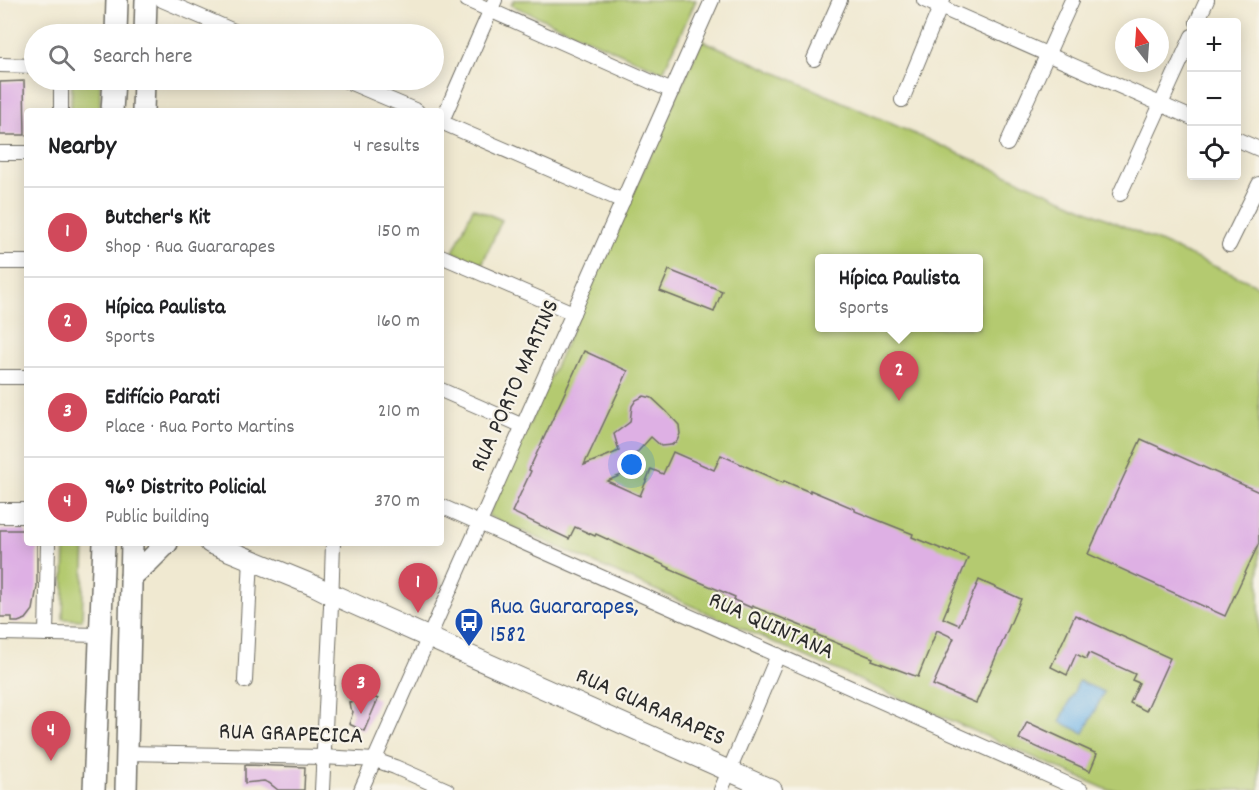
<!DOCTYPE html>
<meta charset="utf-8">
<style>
body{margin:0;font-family:Dekko,sans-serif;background:#f2f2f2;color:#202124}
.controls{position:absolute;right:18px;top:18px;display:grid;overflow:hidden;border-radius:6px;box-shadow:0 3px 15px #0003}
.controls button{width:54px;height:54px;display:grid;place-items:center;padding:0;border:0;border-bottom:2px solid #e0e0e0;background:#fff;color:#202124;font:30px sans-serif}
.compass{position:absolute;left:1115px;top:18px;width:54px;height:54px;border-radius:50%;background:#fff;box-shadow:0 3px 15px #0003;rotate:343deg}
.you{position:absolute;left:632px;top:465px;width:21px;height:21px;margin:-15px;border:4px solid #fff;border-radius:50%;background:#1a73e8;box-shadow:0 0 0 9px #1a73e833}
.badge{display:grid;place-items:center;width:39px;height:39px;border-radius:50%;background:#d1495b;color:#fff;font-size:20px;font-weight:700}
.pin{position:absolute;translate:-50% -50px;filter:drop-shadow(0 2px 3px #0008)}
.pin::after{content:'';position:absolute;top:32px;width:21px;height:18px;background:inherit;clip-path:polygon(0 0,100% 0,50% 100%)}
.popup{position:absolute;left:815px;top:254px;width:168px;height:78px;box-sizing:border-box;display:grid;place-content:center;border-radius:6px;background:#fff;filter:drop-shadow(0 2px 4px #0005);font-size:20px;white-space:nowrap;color:#757577}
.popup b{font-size:22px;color:#202124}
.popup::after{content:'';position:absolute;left:50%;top:100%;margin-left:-12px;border:12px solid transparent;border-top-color:#fff}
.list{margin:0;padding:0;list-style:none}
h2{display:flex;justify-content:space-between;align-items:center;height:78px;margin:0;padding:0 24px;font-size:26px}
h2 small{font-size:20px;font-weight:400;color:#757577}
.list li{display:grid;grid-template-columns:39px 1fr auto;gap:18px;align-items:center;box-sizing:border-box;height:90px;padding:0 24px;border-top:2px solid #e0e0e0}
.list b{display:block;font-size:22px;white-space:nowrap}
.list p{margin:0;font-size:20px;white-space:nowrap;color:#757577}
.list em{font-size:20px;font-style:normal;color:#757577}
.icon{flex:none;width:33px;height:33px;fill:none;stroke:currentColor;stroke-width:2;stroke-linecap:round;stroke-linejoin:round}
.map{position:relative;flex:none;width:1259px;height:790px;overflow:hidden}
.search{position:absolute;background:#fff;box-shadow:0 3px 15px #0003;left:24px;top:24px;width:420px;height:66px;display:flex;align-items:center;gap:15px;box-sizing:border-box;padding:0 21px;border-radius:33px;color:#757577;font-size:22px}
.panel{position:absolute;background:#fff;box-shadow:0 3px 15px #0003;left:24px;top:108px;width:420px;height:438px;border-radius:6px}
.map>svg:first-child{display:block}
</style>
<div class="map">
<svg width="1259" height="790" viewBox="0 0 1259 790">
<rect width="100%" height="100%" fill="#f7f3e8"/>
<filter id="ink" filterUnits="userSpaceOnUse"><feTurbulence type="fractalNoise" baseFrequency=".0167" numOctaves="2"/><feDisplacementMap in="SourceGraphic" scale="12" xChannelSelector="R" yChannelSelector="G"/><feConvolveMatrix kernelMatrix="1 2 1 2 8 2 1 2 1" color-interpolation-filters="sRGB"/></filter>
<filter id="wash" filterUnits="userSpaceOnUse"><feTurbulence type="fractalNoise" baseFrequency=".008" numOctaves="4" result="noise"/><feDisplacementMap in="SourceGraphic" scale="24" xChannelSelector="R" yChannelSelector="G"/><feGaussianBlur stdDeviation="1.35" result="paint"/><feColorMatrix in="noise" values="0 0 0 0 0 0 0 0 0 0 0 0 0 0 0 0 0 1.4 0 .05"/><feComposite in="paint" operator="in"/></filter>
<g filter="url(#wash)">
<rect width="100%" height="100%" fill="#f0e9d1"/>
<g fill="#b4ca6f" stroke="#707a4d" stroke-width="1.5" fill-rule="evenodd">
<polygon points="514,0 696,0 663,72 511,5"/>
<path d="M702,40L1259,286V790H1108L488,516ZM820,258H978V328H820Z"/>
<polygon points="72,80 100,80 100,111 71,111"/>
<polygon points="473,208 502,220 482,264 453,252"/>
<polygon points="65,543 85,543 82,620 63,619"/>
</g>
<polygon fill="#73b6e8" stroke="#4f708a" stroke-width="1.5" points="1079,681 1104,692 1084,733 1060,722"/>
<g id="blocks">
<g fill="#deb0e4">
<polygon points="24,81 25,135 0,135 0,82"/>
<polygon points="669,270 722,291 714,312 660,291"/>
<polygon points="584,351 628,371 584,465 619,451 614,434 630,422 632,406 636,400 644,396 652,398 666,411 679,425 680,434 677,441 671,445 661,446 651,437 634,456 627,454 624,474 607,481 640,496 651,469 663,474 673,452 714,470 721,455 783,483 784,481 810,492 810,490 855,509 855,511 913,534 912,537 949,552 950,551 968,558 943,618 959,625 979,580 1021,599 976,703 933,685 954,638 937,630 918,677 872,660 873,658 815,634 816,632 752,606 752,608 734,600 735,597 669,569 670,568 596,534 595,536 575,527 569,539 512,512 531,471 529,470"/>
<polygon points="1141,439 1259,492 1259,543 1225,616 1088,554"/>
<polygon points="0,530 25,530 25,533 27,533 27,543 37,543 37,587 33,610 26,619 18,622 12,622 12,617 0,617"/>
<polygon points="1075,615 1170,658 1146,711 1130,703 1139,683 1132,680 1135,674 1089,653 1086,659 1076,654 1067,675 1051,667"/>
<polygon points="362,692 378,699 364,731 349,724 353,712 350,708 349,702 358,701"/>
<polygon points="1027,722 1097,754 1090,771 1019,739"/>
<polygon points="245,765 305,767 304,790 278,790 269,783 264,781 245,783"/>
</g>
</g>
</g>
<g filter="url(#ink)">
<use href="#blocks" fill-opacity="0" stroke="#706e65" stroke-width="1.5"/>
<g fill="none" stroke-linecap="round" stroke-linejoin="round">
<g stroke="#706e65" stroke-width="16">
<g id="street">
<polyline points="162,0 241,34"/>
<polyline points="467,0 672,91"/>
<polyline points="924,0 1192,118"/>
<polyline points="1197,22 1207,0"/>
<polyline points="814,59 840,0"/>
<polyline points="0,65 34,66"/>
<polyline points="61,80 61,111"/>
<polyline points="344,80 417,111"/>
<polyline points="902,100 943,0"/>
<polyline points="441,122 623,201"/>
<polyline points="441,123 495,0"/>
<polyline points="1236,139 1259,149"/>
<polyline points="1007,144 1072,0"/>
<polyline points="0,153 27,153"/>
<polyline points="1120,194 1192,36"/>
<polyline points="1229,245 1259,184"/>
<polyline points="441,256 573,313"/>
<polyline points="0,262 27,262"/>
<polyline points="0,377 27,377"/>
<polyline points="441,390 523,426"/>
<polyline points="441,506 1081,790"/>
<polyline points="0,633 101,635"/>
<polyline points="46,634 48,543"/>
<polyline points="245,681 251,558"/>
<polyline points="127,753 323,757 375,760 395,767 447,790"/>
<polyline points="322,790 331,606 333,543"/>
<polyline points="361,790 712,0"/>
<polyline points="721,790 778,655"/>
</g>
</g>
<g stroke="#706e65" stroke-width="22">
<g id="secondary">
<polyline points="0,513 27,513"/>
<polyline points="210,543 315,586 331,594 772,790"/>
</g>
</g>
<g stroke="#706e65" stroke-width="24">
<g id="primary">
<polyline points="116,34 117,0"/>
<polyline points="145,34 146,0"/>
<polyline points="112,111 114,80"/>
<polyline points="143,111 144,80"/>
<polyline points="131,577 148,562 167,543"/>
<polyline points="94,790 104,543"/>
<polyline points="126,790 132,543"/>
</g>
</g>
<use href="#street" stroke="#fff" stroke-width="14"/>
<use href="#secondary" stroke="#fff" stroke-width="20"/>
<use href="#primary" stroke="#fff" stroke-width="21"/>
</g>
</g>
<defs>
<g id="bus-pin" transform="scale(1.5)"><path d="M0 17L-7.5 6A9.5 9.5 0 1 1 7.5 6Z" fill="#1a4fb4" stroke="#f7f3e8"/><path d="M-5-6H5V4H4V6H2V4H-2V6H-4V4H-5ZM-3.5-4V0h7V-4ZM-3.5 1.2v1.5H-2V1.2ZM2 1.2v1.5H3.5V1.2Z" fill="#fff"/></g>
</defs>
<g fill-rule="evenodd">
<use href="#bus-pin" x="469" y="622"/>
</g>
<g text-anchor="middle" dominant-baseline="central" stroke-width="4.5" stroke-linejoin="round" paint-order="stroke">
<g font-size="24" fill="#2b2b2b" stroke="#f7f3e8">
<text transform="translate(516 386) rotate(-66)">RUA PORTO MARTINS</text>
<text transform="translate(771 627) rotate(24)">RUA QUINTANA</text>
<text transform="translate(650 708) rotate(24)">RUA GUARARAPES</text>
<text transform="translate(291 735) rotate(2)">RUA GRAPECICA</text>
</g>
<g font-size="24" fill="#164399" stroke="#f7f3e8" text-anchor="start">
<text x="490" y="608">Rua Guararapes,<tspan x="490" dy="28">1582</tspan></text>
</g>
</g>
</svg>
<div class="controls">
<button>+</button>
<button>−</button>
<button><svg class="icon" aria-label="locate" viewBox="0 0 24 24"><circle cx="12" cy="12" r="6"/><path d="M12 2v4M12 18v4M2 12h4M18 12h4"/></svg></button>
</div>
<svg class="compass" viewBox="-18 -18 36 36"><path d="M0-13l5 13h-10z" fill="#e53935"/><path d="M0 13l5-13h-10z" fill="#757577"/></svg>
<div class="you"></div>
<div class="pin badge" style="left:418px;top:613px">1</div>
<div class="pin badge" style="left:899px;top:401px">2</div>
<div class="popup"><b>Hípica Paulista</b>Sports</div>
<div class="pin badge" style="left:361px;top:714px">3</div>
<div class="pin badge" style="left:51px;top:761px">4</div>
<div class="search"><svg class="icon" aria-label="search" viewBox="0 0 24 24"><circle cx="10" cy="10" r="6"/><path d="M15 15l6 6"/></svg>Search here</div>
<section class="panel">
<h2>Nearby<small>4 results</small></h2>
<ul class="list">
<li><span class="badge">1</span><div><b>Butcher's Kit</b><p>Shop · Rua Guararapes</p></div><em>150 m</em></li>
<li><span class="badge">2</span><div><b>Hípica Paulista</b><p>Sports</p></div><em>160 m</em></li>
<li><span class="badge">3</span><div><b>Edifício Parati</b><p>Place · Rua Porto Martins</p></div><em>210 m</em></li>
<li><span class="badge">4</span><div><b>96º Distrito Policial</b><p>Public building</p></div><em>370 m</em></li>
</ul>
</section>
</div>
